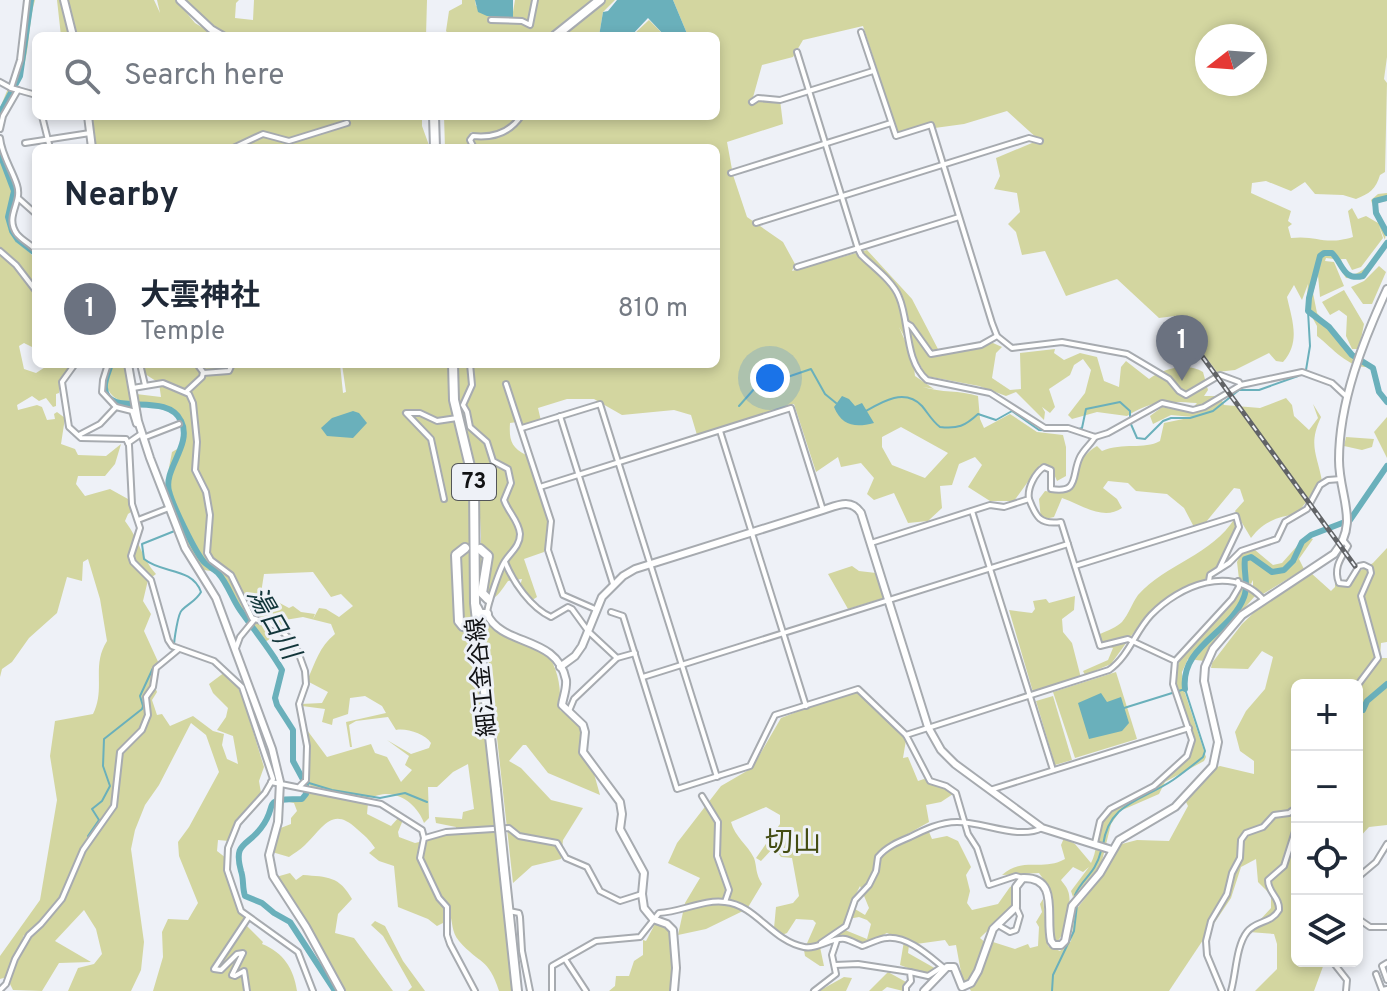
<!DOCTYPE html>
<meta charset="utf-8">
<style>
body{margin:0;font-family:Overpass,"Noto Sans JP",sans-serif;background:#f6f6f7;color:#1f2937}
.controls{position:absolute;right:24px;bottom:24px;display:grid;overflow:hidden;border-radius:12px;box-shadow:0 4px 12px #0003}
.controls button{width:72px;height:72px;display:grid;place-items:center;padding:0;border:0;border-bottom:2px solid #e0e1e3;background:#fff;color:#1f2937;font:40px sans-serif}
.compass{position:absolute;left:1195px;top:24px;width:72px;height:72px;border-radius:50%;background:#fff;box-shadow:0 4px 12px #0003;rotate:253deg}
.you{position:absolute;left:770px;top:378px;width:28px;height:28px;margin:-20px;border:6px solid #fff;border-radius:50%;background:#1a73e8;box-shadow:0 0 0 12px #1a73e833}
.badge{display:grid;place-items:center;width:52px;height:52px;border-radius:50%;background:#7c3aed;color:#fff;font-size:26px;font-weight:700}
.pin{position:absolute;translate:-50% -66px;filter:drop-shadow(0 2px 4px #0008)}
.pin::after{content:'';position:absolute;top:42px;width:28px;height:24px;background:inherit;clip-path:polygon(0 0,100% 0,50% 100%)}
.list{margin:0;padding:0;list-style:none}
h2{display:flex;justify-content:space-between;align-items:center;height:104px;margin:0;padding:0 32px;font-size:34px}
h2 small{font-size:26px;font-weight:400;color:#747a83}
.list li{display:grid;grid-template-columns:52px 1fr auto;gap:24px;align-items:center;box-sizing:border-box;height:120px;padding:0 32px;border-top:2px solid #e0e1e3}
.list b{display:block;font-size:30px;white-space:nowrap}
.list p{margin:0;font-size:26px;white-space:nowrap;color:#747a83}
.list em{font-size:26px;font-style:normal;color:#747a83}
.icon{flex:none;width:44px;height:44px;fill:none;stroke:currentColor;stroke-width:2;stroke-linecap:round;stroke-linejoin:round}
.map{position:relative;flex:none;width:1387px;height:991px;overflow:hidden}
.search{position:absolute;background:#fff;box-shadow:0 4px 12px #0003;left:32px;top:32px;width:688px;height:88px;display:flex;align-items:center;gap:20px;box-sizing:border-box;padding:0 28px;border-radius:12px;color:#747a83;font-size:30px}
.panel{position:absolute;background:#fff;box-shadow:0 4px 12px #0003;left:32px;top:144px;width:688px;height:224px;border-radius:12px}
.map>svg:first-child{display:block}
</style>
<div class="map">
<svg width="1387" height="991" viewBox="0 0 1387 991">
<rect width="100%" height="100%" fill="#eef1f7"/>
<g fill="#d3d6a0" fill-rule="evenodd">
<path d="M28,0H35C30,17 30,33 27,51C23,78 13,99 0,123V108L18,64Z"/>
<polygon points="57,0 154,0 160,13 157,0 176,0 195,23 216,36 183,36 178,33 180,36 61,36"/>
<polygon points="184,0 239,0 236,3 235,18 253,20 254,0 427,0 426,36 229,36 210,24"/>
<polygon points="462,0 475,0 476,6 512,18 515,0 615,0 603,12 599,36 567,36 565,27 543,36 450,36 446,31 449,11 462,4"/>
<path d="M673,0H1387V57L1384,79L1387,83L1385,172L1380,175C1376,189 1369,194 1356,199L1343,195L1315,194L1305,182L1291,191L1266,181L1252,183L1251,193L1291,211L1288,221L1292,224L1288,227L1291,238C1318,235 1324,246 1353,237L1348,211L1352,208L1358,219L1366,216L1378,223L1371,200L1378,194L1387,193V201L1377,202C1377,212 1382,218 1386,227C1387,248 1374,264 1362,279L1346,278L1334,259L1326,258L1325,261L1334,262L1344,286L1320,297L1318,275L1313,293L1317,313L1355,355L1374,367C1349,370 1335,350 1317,336V326L1306,306L1308,284L1302,300L1294,285L1287,297C1292,320 1301,342 1283,362L1276,361L1269,353L1235,370L1217,372L1175,316L1159,318L1117,279L1066,296L1045,251L1022,255L1016,232L1008,224L1020,212L1017,193L994,189L1000,176L996,158L1039,140L1007,111L964,124L898,133L863,26L803,40L793,57L762,65L752,101L780,100L783,124L727,142L733,175L747,217L783,242L795,264L792,271L867,250L912,299L939,351L993,343L1002,347L996,353L992,378L1010,390L1021,389L1020,353L1055,349L1054,353L1064,360L1080,353L1097,357L1104,381L1119,387L1121,367L1126,361L1149,379C1163,368 1188,362 1203,372L1208,390L1204,396H1220L1224,405L1260,408L1286,398L1292,405L1294,416L1309,430L1318,418L1313,404L1321,417C1308,445 1317,454 1322,481L1297,514C1277,517 1264,521 1251,538L1235,511L1244,501L1240,489L1234,488L1206,522L1194,527L1184,508L1167,494L1136,491L1128,483L1108,481L1103,488L1117,499L1122,508C1103,521 1082,505 1062,498L1054,517L1041,520L1039,499L1045,491L1058,493L1074,487C1078,467 1079,457 1097,446L1102,451C1123,442 1144,450 1160,441L1164,423L1193,417L1171,415L1153,424L1150,416L1162,407L1189,412L1197,403C1169,401 1151,400 1127,416L1097,412L1072,419L1068,415L1085,393L1091,370L1083,359L1074,365L1070,375L1049,389L1055,407L1050,413L1042,407L1045,412L1044,420L1016,392L1006,396L979,386L926,376L899,327L913,359L915,376L934,389L923,387C941,393 960,390 978,396L980,419L984,428L1010,414L1037,432L1063,435L1066,447V476L1057,481L1051,467L1040,465L1014,501H990L968,487L982,465L975,457L959,464L952,485L940,486L942,508L928,521L908,523L894,493L874,500L867,494L874,478L861,463L841,467L838,457L816,472L794,404L697,435L691,415L674,410L622,415L594,399H567L538,408L541,421L523,426L509,392L517,422L510,423C509,440 511,447 526,455L550,528L544,552L524,559L537,597L531,601L520,586L522,579L508,581C500,592 496,601 482,601L479,577L481,536L478,481L456,399L458,364H716V148H478L472,138L490,139L523,116H716V36H688ZM1207,36H1255V84H1207ZM1379,226L1385,240C1379,254 1367,271 1352,275L1344,269L1341,259H1346L1352,270L1361,267L1383,238ZM901,427L948,453L925,478L892,465L882,447V437Z"/>
<polygon points="649,20 665,36 632,36 634,34"/>
<polygon points="91,116 422,116 422,126 430,148 96,148"/>
<path d="M444,116H519C503,130 492,138 471,132L467,138L472,148H445Z"/>
<path d="M0,147L14,178L10,182L14,191C9,206 2,221 13,237C19,246 30,250 36,261V349L24,343L19,346L24,369L36,373L50,364H72L60,380L59,393L56,394V406L53,407L46,398L39,401L32,396L17,405L18,410L37,405L42,407L47,420L55,419L54,414L57,412L65,418L61,444L75,449L78,455L106,456L121,444L115,464L105,476H78L76,484L85,496L110,489L128,499L134,510L128,514L125,521C140,541 141,557 156,574L148,580L143,601L151,614L144,631L160,666L153,682L157,692L152,700L157,715L162,714L170,726L193,716L213,731L224,734L222,745L227,759L238,764L233,736L217,730L226,717L228,708L213,693L209,684L225,672L241,692L264,767L259,781L261,793L235,825L229,841L218,840L217,851L226,858L231,887L246,925L263,942L262,944C283,952 294,969 297,991H153L163,957L162,932L168,919L188,920L198,903L179,856L178,842L189,827L219,772L206,735L191,723L159,785L145,805L135,830L131,849L144,942L141,970L131,991H68L78,968L94,964L102,954L96,929L84,910L55,941L91,962L59,963L42,991L13,990L9,982L28,938L24,935L7,977L0,979V956L40,900L57,800L50,756L55,721L93,714C106,688 91,666 107,641L100,599L88,559L83,562L82,581L67,577L57,613L29,638L12,662L2,669L0,677Z"/>
<polygon points="1379,266 1386,272 1372,304 1363,304 1351,287 1364,281"/>
<polygon points="1344,290 1364,324 1359,349 1352,349 1346,336 1347,316 1339,310 1330,315 1322,302"/>
<path d="M112,364H126L131,403C118,401 112,398 106,386Z"/>
<path d="M139,364H340L343,393L346,392L342,364H453L448,391L464,446L473,498L474,647L491,774L512,991H499C488,957 480,965 459,941C451,932 453,921 449,911L445,922L437,926L428,919L398,907L394,866L379,861L369,853L375,848C369,839 365,836 357,829C332,805 323,828 305,845C300,850 294,853 289,857L272,852L278,829L291,824V818L297,811L294,803L284,801L303,799L310,792L368,803L367,814L391,826L399,817L403,820L398,832L399,837L415,843L456,833V827L436,823L435,817L462,819L463,812L474,809L468,764L453,772L437,787H428L429,818L424,823C419,808 403,793 385,794C379,794 372,798 366,798C347,798 326,793 309,785L306,774L307,730L327,757L371,744L375,753L387,757L401,782L412,770L405,765L409,756L387,740L411,754L429,748L431,743C425,734 407,728 396,730L388,717L356,721L349,725L352,747H350L346,722L386,713L382,706L365,696L350,698L348,714L333,719L332,725L322,722L325,709L302,706L301,704L322,703L328,692L307,681C315,663 319,647 335,634L331,624L303,617L285,620L273,637L265,642L216,572L204,570L188,550L165,488L172,452L179,448L183,424C173,408 156,408 138,406L136,394L161,397L159,383L142,372ZM313,572L331,597L341,594L353,606L339,617L326,609L319,608L313,619L315,614L301,612L293,606L289,608L261,593L264,574Z"/>
<polygon points="1387,417 1387,458 1374,432"/>
<polygon points="1346,437 1374,439 1372,447 1362,450 1344,446"/>
<path d="M1235,518L1237,526L1219,564L1203,581L1162,602L1142,621L1111,664L1085,675L1083,671L1108,660L1113,648L1102,646L1100,634C1107,631 1117,627 1122,622C1129,614 1132,603 1138,595C1166,564 1212,555 1235,518Z"/>
<polygon points="1306,536 1313,539 1299,559 1304,569 1263,594 1253,586 1253,580 1251,584 1239,579 1237,562 1241,554 1255,550 1273,565 1282,563"/>
<path d="M1387,548V642L1381,643L1380,658H1387V825L1369,827L1357,840V685H1297V961H1325L1314,991H1255L1277,969V944L1274,934L1249,932L1271,908V895L1258,882L1256,859L1241,867L1231,898L1169,991H971L966,983H963L956,945L949,946L945,940L909,945L908,953L938,970L926,975L900,965L904,941L887,933L862,945L846,937L820,947L824,966H820L805,956L804,950L816,923L813,920L796,919L787,933L782,935L774,928L776,907L793,903L799,896L792,858L781,857L774,847L761,861L756,858L780,824V815L766,807L731,822C735,837 747,844 754,858C757,866 755,873 762,884L747,909L706,929L678,935L685,903L700,878L668,863L677,843L721,786L752,768L781,718L843,694L858,692L906,740L903,758L908,757L918,781L924,779L945,787L953,794L941,802L926,805L929,822L890,844L888,849L929,832L932,839L947,836L958,841L971,867L966,875L970,891L967,903L972,910L998,904L1010,887L1012,886C1019,913 997,920 980,938L988,945L993,942L1015,949L1028,944L1030,948L1038,946L1039,927L1036,922L1042,912L1040,904L1043,899L1048,946L1060,951L1071,941L1075,911L1101,878L1118,845L1137,840L1169,841L1188,806L1186,802L1212,769L1220,766L1254,774V761L1240,751L1235,732L1246,711L1265,689L1273,657L1262,651L1248,669L1211,668L1212,663L1242,624L1268,599L1311,573L1331,591L1335,587V567L1340,569L1341,580H1345L1373,563ZM860,886L869,908L865,915L855,909L848,918L852,902ZM859,917L867,920L871,924L867,939L845,930L840,933L848,919Z"/>
<polygon points="852,566 859,571 876,573 884,598 848,609 828,574"/>
<path d="M1242,587L1255,596L1212,645L1204,661L1188,659L1182,672V684L1206,757L1204,761L1165,782L1159,794L1120,811L1111,824L1101,865L1073,897L1071,891L1089,867L1083,872L1073,867L1061,880C1063,883 1067,887 1068,891C1073,903 1065,935 1057,942C1044,922 1057,896 1039,873L1002,875C1024,856 1041,872 1065,859L1061,845L1064,838L1075,844L1091,863C1097,852 1096,838 1101,826C1111,802 1142,795 1163,783H1161C1174,771 1193,758 1194,739C1190,721 1179,704 1175,685C1169,654 1224,612 1242,587Z"/>
<polygon points="1075,596 1074,610 1062,619 1063,632 1072,643 1081,678 1033,692 1009,610 1032,613 1035,609 1033,601 1046,599 1049,603"/>
<path d="M484,620L531,647L546,651C559,671 561,687 560,710L574,720L582,732L581,753L593,770L600,795L548,773L526,745H523L509,761L521,768L551,800L583,808L563,840L561,859L532,866L513,883Z"/>
<polygon points="1116,672 1137,739 1075,758 1053,692"/>
<polygon points="1053,696 1072,760 1055,765 1036,701"/>
<path d="M290,873L296,880L303,875C328,877 339,876 352,899L338,914L335,933L354,938L393,991H343L276,877Z"/>
<polygon points="375,921 385,926 403,961 425,991 408,991 412,987 383,936 371,925"/>
<polygon points="656,922 671,931 674,969 672,991 609,991 615,986 616,976 629,976 634,961 643,955 643,940 646,941"/>
<polygon points="888,972 906,982 903,991 887,987 882,991 869,991"/>
<polygon points="844,977 852,978 846,991 819,991"/>
</g>
<g fill="#6ab0bb">
<polygon points="475,0 513,0 513,18 487,16 478,12"/>
<polygon points="617,0 673,0 688,36 665,36 648,18 631,36 599,36 603,12 608,11"/>
<path d="M842,396L849,399L855,406L862,403L874,423C855,428 842,426 834,407Z"/>
<polygon points="353,411 359,413 367,423 353,438 327,436 321,428 332,418"/>
<polygon points="1101,693 1107,702 1121,697 1129,723 1122,731 1089,739 1078,703"/>
</g>
<g fill="none" stroke-linecap="round" stroke-linejoin="round">
<g stroke="#6ab0bb" stroke-width="2">
<polyline points="14,191 36,211"/>
<polyline points="1306,370 1310,346 1308,311"/>
<polyline points="739,406 755,388 811,369 825,394 836,403"/>
<path d="M866,411C883,401 905,388 922,406C928,413 932,421 940,427C958,429 965,426 978,414L996,420L1012,411L1039,430L1073,431"/>
<polyline points="1079,429 1082,428 1086,409 1120,402 1130,411 1130,422 1137,438 1145,439 1163,421 1171,418 1190,418 1213,411 1239,390 1259,390 1298,376"/>
<polyline points="175,506 182,523 180,526"/>
<path d="M174,647C174,640 178,613 182,610C189,603 196,601 201,592C192,567 162,574 144,559L142,544L177,530"/>
<polyline points="301,778 303,776 309,783 332,790 380,798 405,793 427,802"/>
<polyline points="88,836 99,820 92,809 102,801 110,786 103,766 104,739 142,709 143,706 140,696 153,668 172,652"/>
<path d="M1103,845C1109,802 1142,801 1173,780C1183,773 1193,765 1203,757L1205,751L1185,689L1124,708"/>
<path d="M1075,895C1083,877 1095,875 1101,851"/>
<polyline points="1052,991 1053,975 1074,931 1077,905"/>
</g>
<g stroke="#6ab0bb" stroke-width="6">
<polyline points="0,113 20,76 31,0"/>
<polyline points="0,154 14,191 8,217 12,231 18,240 36,254"/>
<polyline points="1387,198 1375,201 1376,213 1387,233"/>
<path d="M1387,243L1363,276C1343,281 1343,264 1332,253H1324L1320,256L1309,298L1308,311L1329,327L1352,355L1373,368L1379,392L1387,402"/>
<path d="M111,364C109,371 104,381 105,388C107,419 167,390 181,421C193,444 163,469 169,491C172,504 195,552 204,562C208,566 214,569 218,573C228,584 232,599 240,610C254,630 270,649 282,670L275,698L277,705L293,730V761L306,785V794L302,799C258,799 280,804 261,828C247,847 233,842 241,871C244,879 242,887 245,896L262,903L274,913L290,922L335,991"/>
<path d="M1185,689C1180,646 1231,633 1244,597C1249,585 1243,571 1245,559L1251,557L1272,572L1284,570L1293,561L1302,542L1311,535L1350,520L1387,466"/>
<polyline points="1363,710 1367,701 1387,684"/>
</g>
<g stroke="#a7abb0" stroke-width="8">
<g id="street">
<polyline points="491,20 522,21 530,25 535,0"/>
<polyline points="861,32 896,136 931,125 992,323 997,336 1012,348 1062,342 1127,354 1169,379 1179,391 1186,395 1220,375 1239,382 1241,385"/>
<path d="M797,52L858,249L861,255C873,267 893,281 899,297C910,322 904,360 927,380L990,393L1045,428H1068L1095,437L1108,433L1162,403L1193,410L1204,407L1241,385L1302,372L1332,383L1347,397"/>
<polyline points="0,82 11,88 36,95"/>
<polyline points="11,88 20,60 27,0"/>
<polyline points="752,102 758,98 780,100 873,71"/>
<polyline points="42,116 50,148"/>
<polyline points="0,129 3,116 18,90"/>
<path d="M0,138C2,156 12,169 17,185C23,203 4,216 17,234C22,240 30,244 36,250"/>
<polyline points="25,143 90,133"/>
<polyline points="233,148 263,134 289,141 347,123"/>
<path d="M474,148L470,140L473,136C492,138 509,134 521,116"/>
<polyline points="731,173 891,123"/>
<polyline points="18,198 36,214"/>
<polyline points="756,223 1029,138 1040,141"/>
<polyline points="0,251 16,265 36,291"/>
<polyline points="797,267 959,217"/>
<polyline points="906,323 911,326 931,354 981,345 997,336"/>
<polyline points="75,364 62,382 69,427 81,438 126,439 129,445 132,504 140,528 131,556 133,562 151,580 168,640 172,646 214,661 242,687 273,779 265,793 238,823 228,848 227,870 241,911 298,952 313,991"/>
<polyline points="140,364 145,385"/>
<path d="M470,364L472,385L463,405L467,412L470,427L487,442L493,461L508,469L511,483L504,500C508,512 519,521 520,534C520,546 511,552 505,561C500,568 487,606 487,614"/>
<polyline points="203,373 229,371 232,364"/>
<polyline points="506,384 551,521 548,550 563,595 595,609"/>
<polyline points="133,388 163,383 189,394 193,403 197,442 195,470 206,492 210,515 207,553 211,560 231,575 252,618 276,626 289,638 297,649 305,671 306,684 299,704 307,746 306,780 300,786"/>
<polyline points="187,391 202,377 203,372 197,364"/>
<polyline points="116,407 132,411 136,424"/>
<polyline points="560,416 613,584"/>
<polyline points="522,428 600,404 717,777"/>
<polyline points="720,431 806,706"/>
<polyline points="79,435 100,424 116,407 102,392 103,380 108,364"/>
<polyline points="143,438 179,424"/>
<polyline points="128,443 141,434"/>
<polyline points="540,487 791,408 823,510"/>
<polyline points="444,499 431,439 406,413 420,413 437,421 457,418"/>
<path d="M1029,499C1036,517 1040,525 1061,522L1100,646L1128,639L1175,661"/>
<polyline points="972,511 1053,770"/>
<polyline points="138,520 169,508"/>
<path d="M1344,541L1348,546C1341,558 1333,568 1339,583L1348,584L1359,566L1364,565L1370,568L1371,573L1361,596L1378,658L1357,686"/>
<path d="M871,543L990,505L1004,507L1029,499C1027,488 1035,473 1044,467L1051,470V489C1080,494 1071,475 1080,457C1084,449 1091,444 1095,437"/>
<path d="M505,562C513,582 531,608 551,617L568,607L572,609L588,631L617,658"/>
<polyline points="1075,566 1236,516 1239,527 1219,569"/>
<polyline points="1209,581 1210,575 1229,563 1241,551 1277,539 1285,522 1307,509 1320,485 1328,480 1341,479"/>
<polyline points="611,612 623,616 677,789 750,766 775,715 858,689 906,735"/>
<polyline points="236,648 240,637 254,620"/>
<polyline points="643,677 1068,544"/>
<polyline points="569,711 574,699 617,658 635,653"/>
<polyline points="271,782 381,804 422,830 424,838 420,858 439,898 447,907 447,935 450,944 475,991"/>
<polyline points="990,790 1189,728"/>
<polyline points="702,796 718,822 717,856 729,890 725,902"/>
<polyline points="425,838 446,832 509,828 519,836 557,843 566,858 587,867 600,891 620,901 642,894"/>
<polyline points="1095,843 1100,821 1110,809 1154,786 1187,756 1192,740 1173,684 1175,661 1232,599 1239,587 1238,581"/>
<path d="M1023,878L1016,876L989,885L977,848L968,834L956,793L946,786L930,781L906,735L1109,670C1129,656 1135,632 1151,615C1180,585 1231,564 1263,599"/>
<polyline points="1357,878 1376,862 1387,844"/>
<polyline points="509,911 519,913 520,917 522,951 530,991"/>
<polyline points="1357,918 1370,927 1387,927"/>
<polyline points="998,925 1010,932 1016,930 1020,916 1016,907"/>
<path d="M821,943L846,926L855,900L869,885L876,871L878,857C886,847 898,842 910,837C924,830 940,822 957,822C984,822 1019,840 1042,828"/>
<polyline points="565,959 586,991"/>
<polyline points="1332,961 1347,980 1346,991"/>
<polyline points="1387,963 1382,966 1387,980"/>
<polyline points="835,965 858,964 910,972 911,981 906,987 906,991"/>
<polyline points="910,972 928,976 942,967"/>
<polyline points="1376,974 1382,990 1387,989"/>
<polyline points="0,990 6,984 15,959 29,935 41,924 62,899 83,850 114,806 120,752 142,730 148,715 146,697 153,687 156,668 179,649"/>
<polyline points="247,991 244,971 235,976 232,975 243,953 237,954 221,970 214,969 248,918"/>
<path d="M552,991V966L596,941L640,937L659,913C681,912 704,899 725,902C756,905 772,941 804,947C817,950 832,937 845,939C850,940 857,944 862,946C870,944 879,938 887,938C908,936 929,956 944,968"/>
<polyline points="814,991 836,974 832,955 837,940"/>
<polyline points="1222,991 1207,955 1206,941 1211,921 1227,894 1232,873 1240,858 1241,840 1246,833 1263,827 1274,815 1289,813 1297,807"/>
<path d="M1231,991C1236,974 1236,946 1247,932C1256,920 1271,924 1279,910C1280,897 1268,893 1268,880L1284,866L1297,825"/>
</g>
</g>
<g stroke="#a7abb0" stroke-width="10">
<g id="secondary">
<polyline points="64,0 73,36"/>
<polyline points="180,0 211,29 223,36"/>
<polyline points="88,116 92,148"/>
<polyline points="128,364 138,421 150,458 185,548 216,598 272,749 280,782 278,822 269,855 273,876 306,927 341,991"/>
<path d="M487,614C502,647 557,635 566,680C567,689 563,697 562,705L583,725L585,732L583,752L620,802L622,814L620,829L644,873L642,894L644,908L653,919L667,924L673,930L676,968L674,991"/>
<path d="M560,667L575,656L582,646L602,597L623,576L635,569L823,510C838,505 851,498 861,513L928,727L941,750L955,764L1042,828L1112,850"/>
<path d="M924,991L947,967H954L962,987L971,983L978,971L993,929L1016,907V887L1023,878C1060,877 1045,917 1051,941L1054,945H1061L1065,941L1072,906L1100,873L1119,840L1175,807L1213,766L1218,742L1204,681L1205,667L1213,649L1242,615L1334,554C1360,522 1339,497 1339,460C1339,402 1363,341 1387,289"/>
</g>
</g>
<g stroke="#a7abb0" stroke-width="12">
<g id="primary">
<polyline points="555,36 600,0"/>
<polyline points="434,116 435,148"/>
<polyline points="453,364 454,400 474,483 475,603 496,790"/>
<polyline points="465,548 456,555 459,621 463,626 474,628 478,634"/>
<polyline points="480,549 488,556 482,593 488,599"/>
<polyline points="477,608 480,614 487,614 482,616 477,625"/>
<polyline points="504,869 517,991"/>
</g>
</g>
<use href="#street" stroke="#fff" stroke-width="4"/>
<use href="#secondary" stroke="#fff" stroke-width="6"/>
<use href="#primary" stroke="#fff" stroke-width="8"/>
<g stroke="#626467" stroke-width="5">
<polyline id="rail" points="1175,319 1355,566"/>
</g>
<use href="#rail" stroke="#eef1f7" stroke-width="2" stroke-dasharray="6" stroke-linecap="butt"/>
<g stroke="#a7abb0" stroke-width="12" stroke-linecap="butt">
<polyline id="primary-bridge" points="496,790 504,869"/>
</g>
<use href="#primary-bridge" stroke="#fff" stroke-width="8"/>
</g>
<g text-anchor="middle" dominant-baseline="central" stroke-width="6" stroke-linejoin="round" paint-order="stroke">
<rect fill="#eef1f7" stroke="#535558" stroke-width="2" x="452" y="464" width="44" height="36" rx="6"/>
<g font-size="22" font-weight="bold" fill="#111214">
<text x="474" y="482">73</text>
</g>
<g font-size="24" fill="#111214" stroke="#eef1f7">
<text transform="translate(483 677) rotate(-96)">細江金谷線</text>
</g>
<g font-size="26" font-style="italic" fill="#11353a" stroke="#eef1f7">
<text transform="translate(272 624) rotate(60)">湯日川</text>
</g>
<g font-size="28" fill="#434c12" stroke="#eef1f7">
<text x="793" y="844">切山</text>
</g>
</g>
</svg>
<div class="controls">
<button>+</button>
<button>−</button>
<button><svg class="icon" aria-label="locate" viewBox="0 0 24 24"><circle cx="12" cy="12" r="6"/><path d="M12 2v4M12 18v4M2 12h4M18 12h4"/></svg></button>
<button><svg class="icon" aria-label="layers" viewBox="0 0 24 24"><path d="M12 4l9 5-9 5-9-5zM3 14l9 5 9-5"/></svg></button>
</div>
<svg class="compass" viewBox="-18 -18 36 36"><path d="M0-13l5 13h-10z" fill="#e53935"/><path d="M0 13l5-13h-10z" fill="#747a83"/></svg>
<div class="you"></div>
<div class="pin badge" style="left:1182px;top:381px;background:#6b7280">1</div>
<div class="search"><svg class="icon" aria-label="search" viewBox="0 0 24 24"><circle cx="10" cy="10" r="6"/><path d="M15 15l6 6"/></svg>Search here</div>
<section class="panel">
<h2>Nearby<small></small></h2>
<ul class="list">
<li><span class="badge" style="background:#6b7280">1</span><div><b>大雲神社</b><p>Temple</p></div><em>810 m</em></li>
</ul>
</section>
</div>
